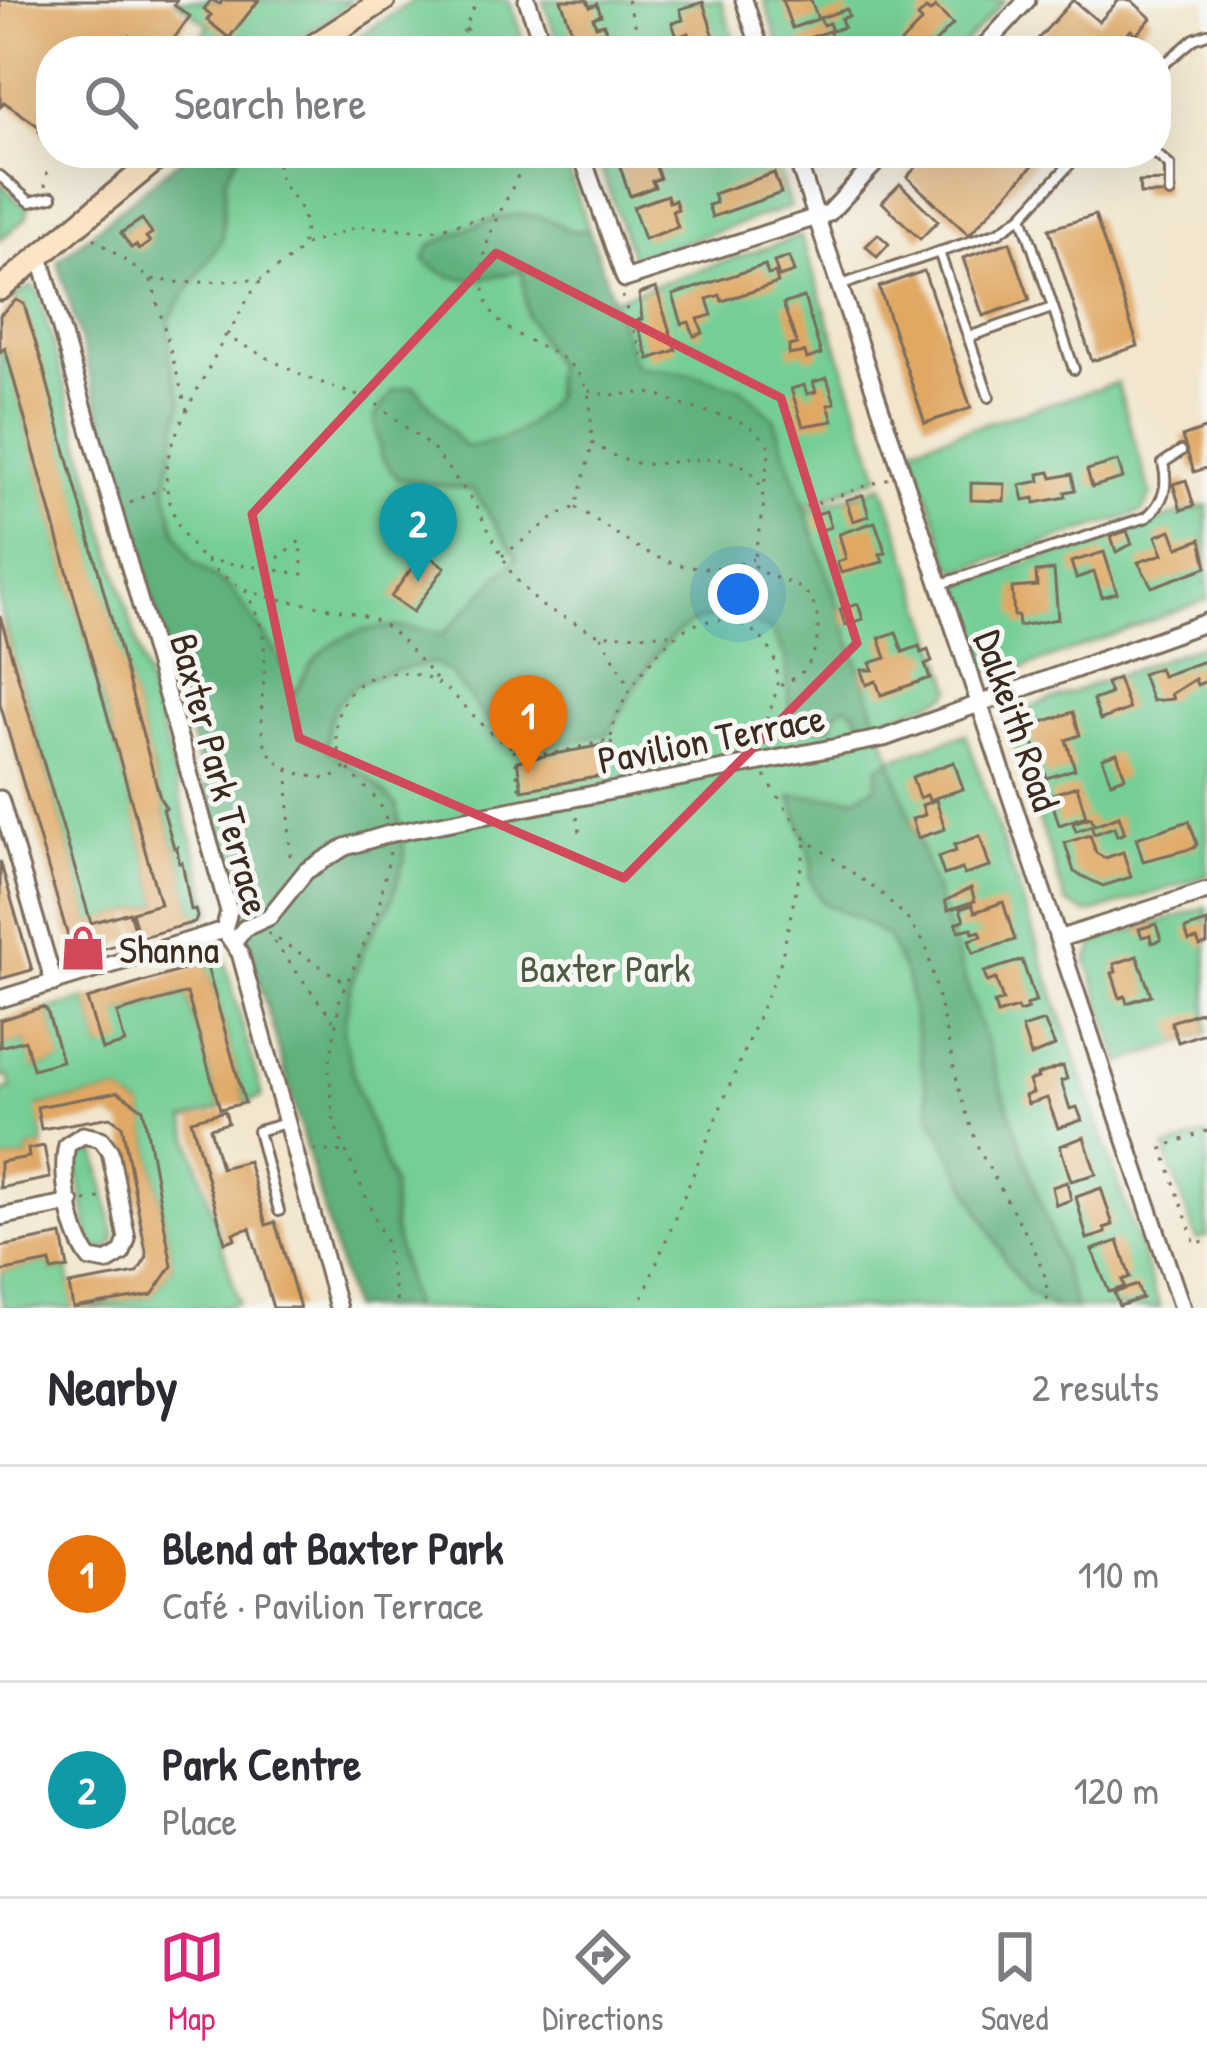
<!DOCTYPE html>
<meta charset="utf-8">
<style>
body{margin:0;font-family:"Patrick Hand",sans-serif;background:#f7f7f7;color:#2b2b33}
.you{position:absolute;left:738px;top:594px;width:42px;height:42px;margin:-30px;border:9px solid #fff;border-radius:50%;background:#1a73e8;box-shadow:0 0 0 18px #1a73e833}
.badge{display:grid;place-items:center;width:78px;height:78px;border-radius:50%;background:#db2777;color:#fff;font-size:39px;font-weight:700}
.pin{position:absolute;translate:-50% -99px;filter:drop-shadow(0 3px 6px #0008)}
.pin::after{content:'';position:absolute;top:63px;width:42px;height:36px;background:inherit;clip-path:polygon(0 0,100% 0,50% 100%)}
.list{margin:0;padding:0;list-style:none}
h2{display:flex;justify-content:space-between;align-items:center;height:156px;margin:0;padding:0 48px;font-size:51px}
h2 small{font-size:39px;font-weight:400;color:#7c7c81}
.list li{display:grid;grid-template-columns:78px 1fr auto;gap:36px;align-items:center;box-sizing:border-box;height:216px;padding:0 48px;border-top:3px solid #e1e1e2}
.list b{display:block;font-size:45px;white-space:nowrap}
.list p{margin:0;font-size:39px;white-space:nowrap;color:#7c7c81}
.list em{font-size:39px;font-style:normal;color:#7c7c81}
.icon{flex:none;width:66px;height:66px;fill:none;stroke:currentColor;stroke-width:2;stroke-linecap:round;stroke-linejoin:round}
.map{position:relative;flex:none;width:1207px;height:1308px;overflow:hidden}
.search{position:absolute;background:#fff;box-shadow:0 12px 48px #0002;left:36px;right:36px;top:36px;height:132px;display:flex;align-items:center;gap:30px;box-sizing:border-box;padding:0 42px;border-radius:48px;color:#7c7c81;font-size:45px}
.sheet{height:588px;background:#fff}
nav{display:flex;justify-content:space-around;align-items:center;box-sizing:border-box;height:168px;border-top:3px solid #e1e1e2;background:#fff;font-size:33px;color:#7c7c81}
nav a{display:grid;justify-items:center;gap:6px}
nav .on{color:#db2777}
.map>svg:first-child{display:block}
</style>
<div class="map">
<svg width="1207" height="1308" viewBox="0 0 1207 1308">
<rect width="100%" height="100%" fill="#f6f6f2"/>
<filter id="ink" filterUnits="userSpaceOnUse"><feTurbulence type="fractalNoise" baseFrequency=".00833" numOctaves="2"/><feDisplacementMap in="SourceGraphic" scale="24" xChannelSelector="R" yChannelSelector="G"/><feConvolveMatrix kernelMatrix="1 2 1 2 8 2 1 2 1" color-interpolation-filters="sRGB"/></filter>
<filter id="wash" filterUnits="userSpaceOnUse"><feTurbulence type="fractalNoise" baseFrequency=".004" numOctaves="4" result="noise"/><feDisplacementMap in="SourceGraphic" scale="48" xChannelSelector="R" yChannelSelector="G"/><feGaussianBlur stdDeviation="2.7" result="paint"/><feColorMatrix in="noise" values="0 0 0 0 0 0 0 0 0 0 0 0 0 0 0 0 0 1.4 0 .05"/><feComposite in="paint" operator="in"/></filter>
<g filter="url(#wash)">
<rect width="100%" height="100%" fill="#f2e6ce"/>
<g fill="#74ce95" stroke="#587c5a" stroke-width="3">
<path d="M176,0H351C323,27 260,70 223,41L210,51H191L209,26Z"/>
<polygon points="414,0 509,0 527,51 338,51"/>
<polygon points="543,0 721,0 738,51 561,51"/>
<polygon points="764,0 1005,0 958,51 781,51"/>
<polygon points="188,153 562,153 613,299 801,236 880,476 804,506 806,511 883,485 952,688 948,695 878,723 892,759 966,734 1160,1308 351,1308 58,261"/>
<polygon points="596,153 772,153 790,207 633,259"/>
<polygon points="0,181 17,201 29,207 26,218 0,240"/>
<polygon points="33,286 38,291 212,911 195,922 195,910 191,910 182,863 177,856 178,848 174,848 163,809 166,808 160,798 24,304 11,299"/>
<polygon points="5,348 160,904 91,923 0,611 0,352"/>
<polygon points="1117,383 1151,495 1142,512 960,570 951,565 912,446"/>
<polygon points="1207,505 1207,600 1002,676 987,672 958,585"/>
<polygon points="1207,643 1207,876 1088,914 1066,903 1009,727 1015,713"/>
<polygon points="1207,907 1207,1033 1121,1063 1087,960 1096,942"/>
<polygon points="224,958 262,1097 245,1103 206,963"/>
<polygon points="187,993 220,1109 185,1120 239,1303 216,1308 81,1308 152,1295 172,1266 143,1109 118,1092 38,1106 44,1146 28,1149 29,1157 0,1162 0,1092 12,1088 8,1076 0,1078 0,1047 25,1040 34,1069 61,1061 47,1010 87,999 102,1050 117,1013"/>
<polygon points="1207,1135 1207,1237 1197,1240 1165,1149"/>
<polygon points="84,1148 97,1154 115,1239 105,1251 91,1244 75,1158"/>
<polygon points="50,1262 52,1271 68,1268 73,1308 4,1308 0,1285 3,1271"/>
</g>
<g fill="#5fb17e" stroke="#4d6e4e" stroke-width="3">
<path d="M188,153H239L226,177L222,240L170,317L169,356L182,400L166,486L175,528L192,561L231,589L279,656L294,695C299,686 305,672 312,663C346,623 395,621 442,635L517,558L473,490L398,479L381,456L374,418L394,390L414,386L464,447C511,442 523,432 553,399L554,365L527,316L522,270C483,279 457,289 424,260L430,245C462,232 508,206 544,218C566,225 563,234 589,230L635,366L693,374L741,388L774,418L878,722L864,725L853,710L844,705L836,713L832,728L794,727L790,719L786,659L772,631C676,583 650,666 608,734L534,749L485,718L452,675L434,663C378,672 322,681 328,751L370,779L397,806L405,857L390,905L367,941L351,985L343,1032L357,1088L393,1186V1226L412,1308H351L58,261Z"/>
<polygon points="891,760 1076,1308 1058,1308 1028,1293 1005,1260 931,1115 907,979 888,937 860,919 823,903 810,879 812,861 791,796 856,797 876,786 878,767"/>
</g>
<g id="blocks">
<g fill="#e0a863">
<polygon points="0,0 177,0 174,5 190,16 173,40 188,51 151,51 129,36 118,51 51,51 51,140 39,131 41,128 4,102 0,107"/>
<polygon points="211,0 220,4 223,0 259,0 229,38 207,20 211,15 204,9"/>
<polygon points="561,0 587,0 590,7 597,4 601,15 593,18 596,26 604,24 606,31 599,33 601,38 608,35 611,43 603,45 605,51 579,51"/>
<polygon points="782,0 811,0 818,19 792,28"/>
<polygon points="1073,0 1099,22 1119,0 1131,0 1151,18 1136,35 1131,30 1120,43 1123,46 1118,51 1027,51"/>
<polygon points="703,2 714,37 692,44 689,33 677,37 672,23 683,20 680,9"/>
<polygon points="935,7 953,24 927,51 910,51 901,43 922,21 918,17 926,9 930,12"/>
<polygon points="847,9 849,16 841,19 844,27 832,31 829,23 823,25 820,18"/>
<polygon points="829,31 833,41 826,43 829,51 803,51 800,41"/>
<polygon points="641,153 657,153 660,160 654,162 660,178 652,181 655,187 630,196 619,164"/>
<polygon points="929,153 1024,153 1035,163 969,235 907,177"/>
<polygon points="774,173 781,193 712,217 708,205 716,203 713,194"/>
<polygon points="1164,181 1165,194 1140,194 1139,182"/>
<polygon points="900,184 938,221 920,239 882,202"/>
<polygon points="667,195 669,202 675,200 678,209 672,211 678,227 644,239 633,207"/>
<polygon points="1095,215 1138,346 1092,361 1049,229"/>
<polygon points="142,219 152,233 146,237 150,242 139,250 136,245 131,248 121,233"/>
<polygon points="878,234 889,244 877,257 866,246"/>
<polygon points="1010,242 1030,300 983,316 963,258"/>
<polygon points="789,257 794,272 779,277 774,262"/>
<polygon points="765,265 768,275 775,273 778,283 722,301 720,295 707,299 712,315 698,319 703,333 694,336 689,322 682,324 673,295"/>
<polygon points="924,271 971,408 925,423 879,287"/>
<polygon points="656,288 676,350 649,359 636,321 642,319 639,294"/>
<polygon points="804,297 821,354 807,359 805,352 789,355 789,346 797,344 783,304"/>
<polygon points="16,300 24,304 43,367 160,798 166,808 163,809 174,848 177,847 179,863 182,862 191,910 195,909 197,917 195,922 139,938 132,912 160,904 5,348 0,352 0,315"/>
<polygon points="827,378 835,403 828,405 833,421 803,426 791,389 804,385 807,394 816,392 813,382"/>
<polygon points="1207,428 1207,468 1194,472 1182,437"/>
<polygon points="1118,461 1123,478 1092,487 1087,470"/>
<polygon points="1050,472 1052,478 1072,474 1075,490 1065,492 1066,497 1035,503 1034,498 1024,500 1020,485 1040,481 1039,474"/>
<polygon points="1186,480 1194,506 1181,510 1173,484"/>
<polygon points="971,483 1005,484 1004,501 971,500"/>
<polygon points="863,495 869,516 853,521 846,500"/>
<polygon points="826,511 831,527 818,531 813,515"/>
<polygon points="875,522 886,553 880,554 883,562 841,573 837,562 846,559 839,534"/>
<polygon points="1171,530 1178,548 1201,539 1207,567 1152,587 1138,562 1163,554 1156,536"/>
<polygon points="1127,531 1132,544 1116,552 1111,536"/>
<polygon points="423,552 445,567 413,612 391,597"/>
<polygon points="1104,552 1117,593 1102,597 1094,572 1076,578 1071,562"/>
<polygon points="1054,570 1058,619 1019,626 1018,616 1014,616 1012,588 1037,586 1036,572"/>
<polygon points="858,604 863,619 845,625 840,609"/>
<polygon points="0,616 91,923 129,912 137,939 74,957 0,704"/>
<polygon points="896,632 903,652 919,646 921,653 928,650 932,662 925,665 930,678 881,695 876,681 866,685 861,670 873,670 870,663 886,658 879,638"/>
<polygon points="1207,660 1207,681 1197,685 1195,679 1171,694 1173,699 1152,701 1142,674 1159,668 1162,676"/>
<polygon points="1118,678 1129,709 1100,720 1093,700 1110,694 1106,683"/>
<polygon points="1073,712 1080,735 1066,740 1075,769 1047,778 1027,727"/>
<polygon points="603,745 608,775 522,790 517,761"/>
<polygon points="1117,753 1125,777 1111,782 1102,758"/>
<polygon points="954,762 963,789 929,800 927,795 919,798 912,777"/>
<polygon points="1077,786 1086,816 1059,825 1050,795"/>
<polygon points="936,800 945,829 918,838 912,819 925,815 922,805"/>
<polygon points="1119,816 1125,833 1117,836 1114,827 1094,834 1091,826 1076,831 1073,823 1091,817 1094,825"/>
<polygon points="1189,821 1197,844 1194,848 1143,861 1136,838"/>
<polygon points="1090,835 1096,853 1105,858 1123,852 1131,877 1103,886 1074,872 1065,843"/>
<polygon points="980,836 990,867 964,875 962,869 944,875 938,857 956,851 954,845"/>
<polygon points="0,861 32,970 0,979"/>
<polygon points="971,888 975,901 948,910 945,901"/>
<polygon points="1003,902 1015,940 973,953 969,940 982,936 980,931 973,933 972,928 959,931 956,923 964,920 960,909 972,905 975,912"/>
<polygon points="1207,922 1207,944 1200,946 1197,939 1189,941 1185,929"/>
<polygon points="1156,924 1161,940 1152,943 1150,935 1142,937 1139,929"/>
<polygon points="1137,956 1151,995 1127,1003 1125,996 1120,998 1112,973 1116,972 1114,964"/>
<polygon points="1022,960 1036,1002 1026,1005 1028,1009 1019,1012 1017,1008 997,1014 994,1003 1003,1001 996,979 987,982 984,972"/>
<polygon points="206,963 245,1103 220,1109 187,993 117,1013 125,1043 102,1050 87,999"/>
<polygon points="43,1007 47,1010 62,1061 33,1069 25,1040 0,1047 0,1020"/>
<polygon points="1202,1011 1207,1032 1178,1042 1171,1022"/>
<polygon points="1044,1021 1055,1046 1031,1056 1022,1028"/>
<polygon points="1063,1066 1067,1079 1061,1081 1070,1109 1077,1107 1082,1120 1058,1128 1047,1098 1028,1104 1025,1096 1033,1093 1029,1081 1038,1078 1037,1075"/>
<polygon points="118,1092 143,1109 172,1266 152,1295 73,1308 69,1285 137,1273 147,1257 122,1125 110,1117 41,1129 37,1107"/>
<polygon points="225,1111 228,1123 210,1128 221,1168 248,1161 266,1225 275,1222 300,1308 273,1308 250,1228 233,1233 235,1239 225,1242 191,1120"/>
<polygon points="1084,1137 1096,1174 1071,1181 1060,1146"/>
<polygon points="44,1146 50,1178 0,1188 0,1162 29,1157 28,1149"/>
<polygon points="1067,1182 1071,1200 1056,1205 1052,1187"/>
<polygon points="1101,1188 1113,1225 1104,1228 1106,1233 1087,1239 1076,1197"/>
<polygon points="62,1235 68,1268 52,1271 50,1262 0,1272 0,1247"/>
<polygon points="1118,1241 1130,1277 1122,1280 1124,1287 1109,1292 1092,1250"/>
<polygon points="1137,1285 1142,1298 1119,1306 1114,1293"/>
</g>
</g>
</g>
<g filter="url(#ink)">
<use href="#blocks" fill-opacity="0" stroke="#7b6c5c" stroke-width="3"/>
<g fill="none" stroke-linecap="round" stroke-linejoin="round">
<g stroke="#7b6c5c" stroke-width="14">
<g id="lane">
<polyline points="1156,71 1194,39 1207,34"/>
<polyline points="1155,153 1170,166 1170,193"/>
<polyline points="0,176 30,202 52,197"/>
<polyline points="1022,216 1074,369"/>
<polyline points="939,252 989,397"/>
<polyline points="841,285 999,232 1022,216 1080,153"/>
<polyline points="968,337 1052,308"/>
<path d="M938,585L1147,517C1164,501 1169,487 1163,463L1181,451"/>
<polyline points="279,1211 258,1131 286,1123"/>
</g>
</g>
<g stroke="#7b6c5c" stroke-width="21">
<g id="street">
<polyline points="527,0 545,51"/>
<polyline points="744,0 761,51"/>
<polyline points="980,51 1027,0"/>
<polyline points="581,153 625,279 829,213 885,153"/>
<polyline points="795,153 1182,1308"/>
<polyline points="40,256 229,911 224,930 240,953 338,1308"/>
<polyline points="0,799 54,983"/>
<polyline points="1058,939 1207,891"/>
<polyline points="234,942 245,928 269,917 306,871 345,847 389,834 884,738 1207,622"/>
<polyline points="0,999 224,930"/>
<path d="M83,1135L101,1139L110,1151L127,1239L122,1253L107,1262L90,1259C71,1234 60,1175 67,1145Z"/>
<polyline points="0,1217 71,1203"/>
</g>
</g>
<g stroke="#7b6c5c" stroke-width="27">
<g id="secondary">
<polyline points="305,51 384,0"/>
<polyline points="0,289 164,153"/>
</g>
</g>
<g stroke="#7b6c5c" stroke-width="3" stroke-dasharray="3 9" stroke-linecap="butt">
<polyline points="627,0 644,51"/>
<polyline points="466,28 480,51"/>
<polyline points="448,51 462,35 477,0"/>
<path d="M526,153C516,192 485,225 483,267C478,353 562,330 586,387C593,403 590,425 592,443C608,453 625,463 644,464C680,465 749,441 762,492C768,516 752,542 755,567C769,578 783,579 798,587C824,601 822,644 807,666C801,676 787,682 776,688"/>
<polyline points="45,187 47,171"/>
<polyline points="94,238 150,279 184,283 262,279"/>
<polyline points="305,245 360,226 428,231 494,215"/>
<polyline points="151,280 187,410"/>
<polyline points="622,296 645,362"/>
<path d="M227,335C238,318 249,292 263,279C284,259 309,257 304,222C301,198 276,188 278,163L289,153"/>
<path d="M589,390C610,400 630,391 653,394C663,395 671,401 680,404C715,417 746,413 770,447L763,490"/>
<polyline points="130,503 164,487"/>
<path d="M576,507C638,547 677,586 753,559"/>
<polyline points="806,507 889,478"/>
<polyline points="502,556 559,514 576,507 592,446"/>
<polyline points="206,560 303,574 300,541 268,566"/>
<path d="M245,590C254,607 263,624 264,643C270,707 231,771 331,779L345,768"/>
<polyline points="601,636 629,685"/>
<path d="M436,679C419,661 399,631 377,621C336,603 278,605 243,588C191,562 151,502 172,444C186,407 208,372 225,336L301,375L374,402L433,449L473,501L513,576L540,605L599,635L676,634"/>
<polyline points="611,741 618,773"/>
<polyline points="513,750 520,794"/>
<polyline points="288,769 290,856 294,860"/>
<polyline points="765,776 806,839 881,893 906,917 926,945 961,1098 979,1150 1034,1248 1046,1279 1048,1308"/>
<polyline points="577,817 581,837"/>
<path d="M386,819C379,789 342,777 337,744C333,722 340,700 357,686C365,678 379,674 391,673C463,668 471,741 529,753C552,757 587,744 611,740C612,707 655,649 682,631C720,607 771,626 777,671C780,697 764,719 759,744"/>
<polyline points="390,852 377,916 340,998 329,1069 334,1124 385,1241 398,1308"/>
<polyline points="268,933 345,982"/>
<polyline points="274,942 333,1020"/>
<polyline points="1207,1131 1162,1147 1195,1244 1207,1240"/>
<polyline points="314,1150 346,1152"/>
<polyline points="85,1201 105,1197"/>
<polyline points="638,1308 781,961 806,843"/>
</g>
<use href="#lane" stroke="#fff" stroke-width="8"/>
<use href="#street" stroke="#fff" stroke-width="15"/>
<use href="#secondary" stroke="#fce5c4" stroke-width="21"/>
</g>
</g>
<path fill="none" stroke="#d1495b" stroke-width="9" stroke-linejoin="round" d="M496,253L781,398L857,643L624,878L299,738L252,514Z"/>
<defs>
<g id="shop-bare" transform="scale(3.6)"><path d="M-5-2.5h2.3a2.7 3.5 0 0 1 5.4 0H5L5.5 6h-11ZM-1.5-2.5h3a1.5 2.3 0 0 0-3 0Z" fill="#d1495b" stroke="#f6f6f2" stroke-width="2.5" paint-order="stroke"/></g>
</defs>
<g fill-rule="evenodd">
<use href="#shop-bare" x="83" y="948"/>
</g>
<g text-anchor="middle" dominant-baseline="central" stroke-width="10" stroke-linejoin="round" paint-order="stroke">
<g font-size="39" fill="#3b2a1e" stroke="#f6f6f2">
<text transform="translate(1018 720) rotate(71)">Dalkeith Road</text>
<text transform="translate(711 738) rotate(-11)">Pavilion Terrace</text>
<text transform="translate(221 774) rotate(75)">Baxter Park Terrace</text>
</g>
<g font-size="39" fill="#3b2a1e" stroke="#f6f6f2" text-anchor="start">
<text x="119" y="948">Shanna</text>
</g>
<g font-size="39" fill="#4c5b42" stroke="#f6f6f2">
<text x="605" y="967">Baxter Park</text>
</g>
</g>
</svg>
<div class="you"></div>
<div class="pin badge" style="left:528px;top:774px;background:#e8710a">1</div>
<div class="pin badge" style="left:418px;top:582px;background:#0f9aa8">2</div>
<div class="search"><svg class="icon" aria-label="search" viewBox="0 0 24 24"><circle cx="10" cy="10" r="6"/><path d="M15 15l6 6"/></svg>Search here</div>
</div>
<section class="sheet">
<h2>Nearby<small>2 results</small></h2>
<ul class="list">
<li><span class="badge" style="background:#e8710a">1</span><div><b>Blend at Baxter Park</b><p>Café · Pavilion Terrace</p></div><em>110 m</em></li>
<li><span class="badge" style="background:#0f9aa8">2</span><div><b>Park Centre</b><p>Place</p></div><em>120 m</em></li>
</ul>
</section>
<nav>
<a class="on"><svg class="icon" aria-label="map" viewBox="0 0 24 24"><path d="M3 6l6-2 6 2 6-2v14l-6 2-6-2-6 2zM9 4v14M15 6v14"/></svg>Map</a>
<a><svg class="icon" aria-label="directions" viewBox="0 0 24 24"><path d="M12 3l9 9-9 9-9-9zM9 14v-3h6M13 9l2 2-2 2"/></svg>Directions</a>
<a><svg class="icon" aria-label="saved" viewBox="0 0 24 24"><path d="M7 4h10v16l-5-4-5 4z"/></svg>Saved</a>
</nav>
